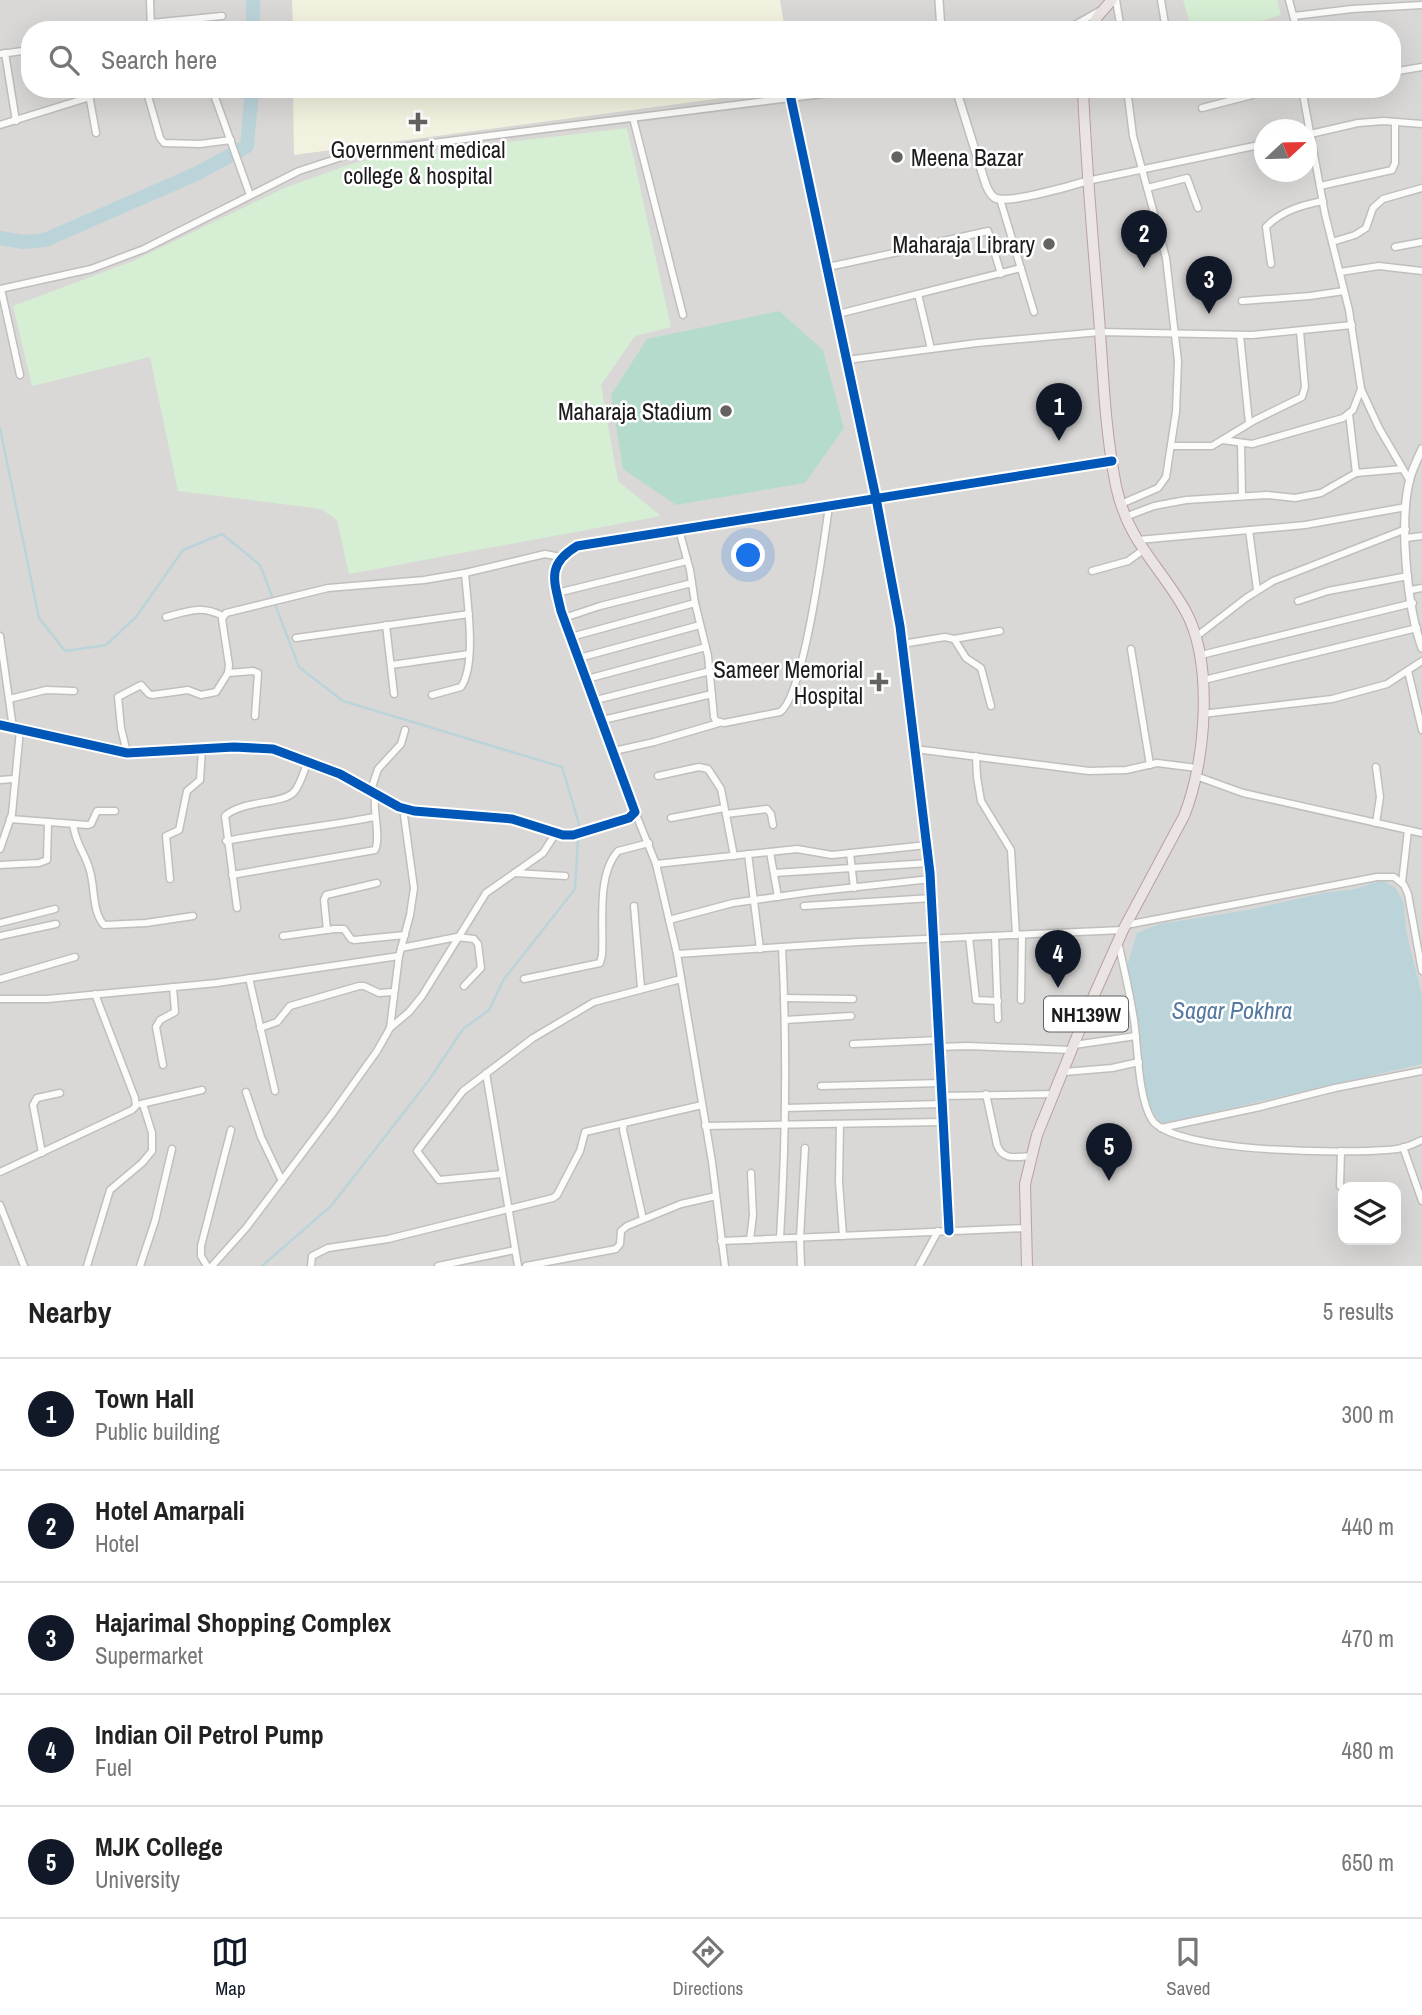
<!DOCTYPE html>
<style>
body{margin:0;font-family:"Archivo Narrow",sans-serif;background:#f6f6f6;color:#222}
.controls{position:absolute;right:21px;bottom:21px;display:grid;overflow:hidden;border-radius:14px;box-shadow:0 7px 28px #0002}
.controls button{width:63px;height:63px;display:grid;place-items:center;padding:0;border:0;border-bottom:2px solid #e0e0e0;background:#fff;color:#222;font:35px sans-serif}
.compass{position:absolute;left:1254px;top:119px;width:63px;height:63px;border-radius:50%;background:#fff;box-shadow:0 7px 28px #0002;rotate:68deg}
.you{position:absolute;left:749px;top:556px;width:24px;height:24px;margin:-18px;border:5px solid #fff;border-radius:50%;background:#1a73e8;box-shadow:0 0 0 10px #1a73e833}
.badge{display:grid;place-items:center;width:46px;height:46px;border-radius:50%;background:#111827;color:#fff;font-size:23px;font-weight:700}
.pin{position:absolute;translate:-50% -58px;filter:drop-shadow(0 2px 4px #0008)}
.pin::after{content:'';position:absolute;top:37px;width:24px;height:21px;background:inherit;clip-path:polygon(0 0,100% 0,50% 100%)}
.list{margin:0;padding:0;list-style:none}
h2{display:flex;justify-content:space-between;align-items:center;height:91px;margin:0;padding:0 28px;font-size:30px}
h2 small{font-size:23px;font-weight:400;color:#767676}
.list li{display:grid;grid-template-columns:46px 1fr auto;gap:21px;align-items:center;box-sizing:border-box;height:112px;padding:0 28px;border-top:2px solid #e0e0e0}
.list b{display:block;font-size:26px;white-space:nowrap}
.list p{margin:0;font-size:23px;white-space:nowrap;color:#767676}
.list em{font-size:23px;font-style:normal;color:#767676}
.icon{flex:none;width:38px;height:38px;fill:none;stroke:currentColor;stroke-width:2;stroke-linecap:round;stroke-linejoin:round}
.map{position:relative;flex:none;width:1422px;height:1266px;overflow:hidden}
.search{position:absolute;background:#fff;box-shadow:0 7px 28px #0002;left:21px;right:21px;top:21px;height:77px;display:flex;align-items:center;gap:18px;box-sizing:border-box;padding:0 24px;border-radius:28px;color:#767676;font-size:26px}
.sheet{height:651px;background:#fff}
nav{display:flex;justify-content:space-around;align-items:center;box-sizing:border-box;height:98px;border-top:2px solid #e0e0e0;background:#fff;font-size:19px;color:#767676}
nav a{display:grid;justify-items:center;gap:4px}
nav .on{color:#111827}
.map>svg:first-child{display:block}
</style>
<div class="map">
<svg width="1422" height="1266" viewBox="0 0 1422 1266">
<rect width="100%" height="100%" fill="#eae8e4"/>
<path fill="#d9d8d6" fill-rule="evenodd" d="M0,0H1422V1266H0ZM30,30H1392V89H30ZM1264,130H1306V172H1264ZM1343,1187H1396V1240H1343Z"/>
<g fill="#f3f2e0">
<polygon points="292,0 780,0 785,30 293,30"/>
<polygon points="293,89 791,89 294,155"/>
</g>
<g fill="#d5eed4">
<polygon points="1183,0 1277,0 1281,15 1230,30 1192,30"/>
<polygon points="627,128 671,327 635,336 601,385 618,481 661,516 349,574 337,520 321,509 178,491 150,357 32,386 13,306 133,261 284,188 354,163 388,156"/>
</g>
<polygon fill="#b5dccb" points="779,311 823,350 844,428 805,483 676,505 623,469 611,395 647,339"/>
<polygon fill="#bbd4da" points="1382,880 1396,888 1404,904 1406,931 1422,996 1422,1064 1183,1119 1160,1123 1151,1109 1143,1082 1127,966 1137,933 1159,924 1248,910 1323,893 1355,889"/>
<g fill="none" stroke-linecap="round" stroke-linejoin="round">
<polyline stroke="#bbd4da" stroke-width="2.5" points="0,428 39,618 65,651 106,645 136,617 183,550 222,534 260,565 299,667 343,701 562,767 579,824 575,889 504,979 489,1010 463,1029 429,1080 331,1206 262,1266"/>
<g stroke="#bbd4da" stroke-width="14">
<polyline points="253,0 253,30"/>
<polyline points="0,238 23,242 45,240 198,173 247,146 252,89"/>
</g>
<g stroke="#c0bfbd" stroke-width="9">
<g id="minor">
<polyline points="150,0 151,30"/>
<polyline points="1116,0 1121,30"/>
<polyline points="1161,0 1166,30"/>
<polyline points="1289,0 1297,30"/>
<polyline points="1294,16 1352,9 1422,5"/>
<polyline points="151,23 222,16"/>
<polyline points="1066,30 1101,10"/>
<polyline points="5,53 16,121"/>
<polyline points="0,54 30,50"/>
<polyline points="1392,72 1422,67"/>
<polyline points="88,89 96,133"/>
<polyline points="146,89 160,138 164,143 200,144 231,140"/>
<polyline points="212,89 250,195"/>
<polyline points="1302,89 1325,214 1349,310 1361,389 1379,428 1410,481"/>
<polyline points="147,94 160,89"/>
<polyline points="791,99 876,498 900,626 930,873 949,1231"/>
<polyline points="1202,108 1252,95 1256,89"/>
<polyline points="633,118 683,315"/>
<polyline points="0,125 90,97"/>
<polyline points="1306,135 1358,123 1384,121 1422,124"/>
<polyline points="1087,181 1264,144"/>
<polyline points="1320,186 1392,170 1395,163 1395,122"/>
<polyline points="1147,188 1187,178 1198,208"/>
<polyline points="1000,199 1034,312"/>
<polyline points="939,242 988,231 1001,274"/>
<polyline points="1332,242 1355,235 1366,228 1373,208 1383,199 1422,188"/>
<polyline points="1395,247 1422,242"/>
<path d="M1271,264L1266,227C1281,211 1302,205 1323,201"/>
<polyline points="828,267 903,251"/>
<polyline points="1340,272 1379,266 1422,271"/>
<polyline points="0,289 91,269 144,249 299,171 354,153 862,89"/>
<polyline points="1,289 20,375"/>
<polyline points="918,294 931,349"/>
<polyline points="1242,301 1310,296 1344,291"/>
<polyline points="838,314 1021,268"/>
<polyline points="1240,335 1249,423"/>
<polyline points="847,360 977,343 1100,332 1252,335 1352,325"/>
<polyline points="1349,414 1356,473"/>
<polyline points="1222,440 1252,444 1343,418 1353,410 1361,389"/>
<polyline points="1241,444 1242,496"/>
<polyline points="1171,446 1212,446 1255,420 1302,397 1305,387 1300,331"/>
<polyline points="1121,504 1158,488 1166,477 1176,412 1178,361 1166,258 1133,136 1127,89"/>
<polyline points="1125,517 1154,506 1186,500 1267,495 1295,498 1321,493 1356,473 1402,469"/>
<path d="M679,530L690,570L695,603L708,656L714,717L716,721L724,723L780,712C804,696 824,541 829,506"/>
<polyline points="1249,530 1257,590"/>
<polyline points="1406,538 1422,536"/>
<polyline points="1138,540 1305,525 1406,507"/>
<polyline points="1092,571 1128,561 1143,550"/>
<polyline points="1411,590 1422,588"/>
<polyline points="557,593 687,561"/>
<polyline points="1298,601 1328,591 1408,576"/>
<path d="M166,617C189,611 200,605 223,616"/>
<polyline points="564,618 600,606 692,583"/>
<polyline points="386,625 394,694"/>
<polyline points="0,636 13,728"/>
<polyline points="1197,636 1246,598 1273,581 1406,529"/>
<polyline points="571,637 695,603"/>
<polyline points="296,638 469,614"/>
<polyline points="954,639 1000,631"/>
<polyline points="902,644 945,637 954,639 966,658 981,668 991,706"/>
<polyline points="1131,649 1150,765"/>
<polyline points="1201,655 1413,603"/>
<polyline points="579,658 700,625"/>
<polyline points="391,665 469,654"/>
<polyline points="1408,671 1422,730"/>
<polyline points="228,673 253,671 258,673 255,716"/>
<polyline points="587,679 706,647"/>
<polyline points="1204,680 1417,628"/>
<path d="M432,695L461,687C477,664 467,601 465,573"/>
<polyline points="9,699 46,690 74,691"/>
<polyline points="596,700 710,671"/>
<polyline points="1202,714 1332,699 1387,684 1422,661"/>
<polyline points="603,720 712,694"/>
<polyline points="915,749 1089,771 1126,770 1157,763 1197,768"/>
<polyline points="614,751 654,742 719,723"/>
<polyline points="127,753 121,728 118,697 141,685 149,694 152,695 188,690 201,695 216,692 228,673 229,665 222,619 226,613 328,588 424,580 465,573 545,554 561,557"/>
<polyline points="976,756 977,777 981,801 1011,850 1016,935"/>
<polyline points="658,776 699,767 708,769 721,789 734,856"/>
<polyline points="1196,776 1243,793 1422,833"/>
<polyline points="0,780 14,779"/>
<polyline points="370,793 378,769 401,744 405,730"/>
<polyline points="635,812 656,864 677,954 712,1162 725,1266"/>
<polyline points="726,814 767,809 771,814 773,825"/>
<polyline points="671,818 724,808"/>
<polyline points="10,819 88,825 91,824 97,811 115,811"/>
<polyline points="1376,823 1380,797 1376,767"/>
<path d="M73,824C76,846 85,852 90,871C95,888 92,912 104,925L146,923L193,916"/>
<path d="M226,841C275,831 325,827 374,817"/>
<polyline points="0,849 12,814 20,730"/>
<polyline points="770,852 778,897"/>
<polyline points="850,853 854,888"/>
<polyline points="748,854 760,949"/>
<polyline points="656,864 797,849 832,855 927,845"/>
<polyline points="0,865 39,863 47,860 48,822"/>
<polyline points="515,873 565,876"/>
<polyline points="774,873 929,863"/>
<path d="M232,875L375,850C381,838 373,811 375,796"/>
<polyline points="170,879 166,836 179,830 187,791 200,780 202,749"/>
<polyline points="1402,883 1408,830"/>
<polyline points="634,906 641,988"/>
<polyline points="804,906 932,898"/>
<path d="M237,908L225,816C242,800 284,804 294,792C301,784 304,770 308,761"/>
<polyline points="669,920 733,903 811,892 931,879"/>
<polyline points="0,923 55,909"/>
<polyline points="1126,925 1377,877 1394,877 1404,885 1408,894 1422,971"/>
<polyline points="327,930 324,900 326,895 377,883"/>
<polyline points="0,936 56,924"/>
<polyline points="283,936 334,929 344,929 351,939 354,940 405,935"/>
<polyline points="995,936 998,1019"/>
<polyline points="969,937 976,1000 998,1001"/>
<path d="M1118,942C1124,968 1130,994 1134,1020C1138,1047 1138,1098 1152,1120C1176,1154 1355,1154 1397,1149C1406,1148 1414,1144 1422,1140"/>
<polyline points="401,948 457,937 474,939 478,944 481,968 464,986"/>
<polyline points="677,954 858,942 1123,930"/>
<polyline points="249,978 275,1091"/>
<polyline points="0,979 75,957"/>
<path d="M524,979L600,963L602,955C604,926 596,875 618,851L649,843"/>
<polyline points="784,998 853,999"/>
<polyline points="0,999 47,999 217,983 399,956"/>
<polyline points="1021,1000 1022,935"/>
<polyline points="785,1020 851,1016"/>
<polyline points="260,1028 277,1022 290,1006 359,986 364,986 379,993 393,992"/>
<polyline points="390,1028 409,1012 422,996 486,893 543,853 556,833"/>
<polyline points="853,1044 939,1040"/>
<polyline points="1074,1045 1136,1036"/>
<polyline points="939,1047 967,1046 1072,1050"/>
<polyline points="163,1065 156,1027 160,1020 175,1012 173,987"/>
<polyline points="1064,1072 1112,1068 1139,1062"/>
<polyline points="486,1073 518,1266"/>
<polyline points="821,1086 941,1083"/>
<polyline points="246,1092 261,1137 282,1181"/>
<path d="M986,1094L997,1145C1003,1161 1016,1157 1031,1156"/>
<polyline points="942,1096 1055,1094"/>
<polyline points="141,1104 202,1090"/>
<polyline points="785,1108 942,1104"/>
<polyline points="840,1124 839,1182 843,1236"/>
<polyline points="705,1126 943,1122"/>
<polyline points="1161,1128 1260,1107 1335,1088 1422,1071"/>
<polyline points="1403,1147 1422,1201"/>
<polyline points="42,1153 33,1105 37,1098 60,1093"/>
<polyline points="0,1172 132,1110 136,1106 135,1098 95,994"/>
<polyline points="502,1174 439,1180 417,1151 463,1091 533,1038 594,1002 681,979"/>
<polyline points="1340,1186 1341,1151"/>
<polyline points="0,1205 24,1266"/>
<polyline points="643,1219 623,1130 624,1123 702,1105"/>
<path d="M780,1238C786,1141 787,1045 782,947"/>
<polyline points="750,1240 753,1215 751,1173"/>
<polyline points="721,1241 1026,1228"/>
<polyline points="87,1266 110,1190 142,1163 152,1151 152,1133 143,1104"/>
<polyline points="140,1266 155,1221 172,1149"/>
<polyline points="207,1266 201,1256 201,1246 231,1130"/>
<polyline points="212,1266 246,1228 332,1114 377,1051 390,1028 399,956 410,915 414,888 403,808"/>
<polyline points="311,1266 312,1256 328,1248 388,1239 553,1198 557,1195 580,1151 585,1132 624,1123"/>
<polyline points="438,1266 515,1250"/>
<polyline points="526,1266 616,1249 620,1244 621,1231 627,1226 681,1204 716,1196"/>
<polyline points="801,1266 800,1238 805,1148"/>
<polyline points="919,1266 938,1231"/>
</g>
</g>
<g stroke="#c0bfbd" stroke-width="10">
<g id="tertiary">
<polyline points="939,0 941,30"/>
<path d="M956,89L984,179C986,186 989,194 995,198C1008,204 1071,186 1087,181"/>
<path d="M1422,449C1418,458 1414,466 1411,475C1398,517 1407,607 1422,648"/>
<path d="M0,725L127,753L234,747L273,749L340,774L399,807L414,811L512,819L563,835H573L629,818L635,812L561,611C554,580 546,565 577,546L1112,461"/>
</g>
</g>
<g stroke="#bb9fa7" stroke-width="12">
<g id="trunk">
<polyline points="1090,30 1098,16 1112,0"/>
<path d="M1027,1266L1025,1184L1037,1135L1091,1002L1123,930L1184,816C1206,762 1214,662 1185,610C1158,563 1128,542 1116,486C1105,430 1103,373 1099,317C1093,241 1086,165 1083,89"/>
</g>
</g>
<use href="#minor" stroke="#fcfcfb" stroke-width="6"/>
<use href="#tertiary" stroke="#fcfcfb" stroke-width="7"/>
<use href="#trunk" stroke="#eae4e2" stroke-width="10"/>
<g stroke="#fff" stroke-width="13">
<g id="cycleway">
<polyline points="791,99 876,498 900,626 930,873 949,1231"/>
<path d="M0,725L127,753L234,747L273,749L340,774L399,807L414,811L512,819L563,835H573L629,818L635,812L561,611C554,580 546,565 577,546L1112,461"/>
</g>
</g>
<use href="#cycleway" stroke="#0057b8" stroke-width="9"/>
</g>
<g fill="#646362" stroke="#fff" stroke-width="2.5">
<path d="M414.5 111.5h7v7h7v7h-7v7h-7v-7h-7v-7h7z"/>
<circle cx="897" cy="157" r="7"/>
<circle cx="1049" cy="244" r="7"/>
<circle cx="726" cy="411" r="7"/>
<path d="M875.5 671.5h7v7h7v7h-7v7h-7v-7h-7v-7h7z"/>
</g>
<g text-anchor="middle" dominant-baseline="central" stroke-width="5" stroke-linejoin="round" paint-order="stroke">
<rect fill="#fff" stroke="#606060" stroke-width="2" x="1044" y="996.5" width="84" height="35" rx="5"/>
<g font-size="21" font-weight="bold" fill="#1c1c1c">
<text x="1086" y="1014">NH139W</text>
</g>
<g font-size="23" fill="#1c1c1c" stroke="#fff" text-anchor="end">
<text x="418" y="149" text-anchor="middle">Government medical<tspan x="418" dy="26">college &amp; hospital</tspan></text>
<text x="911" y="157" text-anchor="start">Meena Bazar</text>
<text x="1035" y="244">Maharaja Library</text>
<text x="712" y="411">Maharaja Stadium</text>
<text x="863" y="669">Sameer Memorial<tspan x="863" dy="26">Hospital</tspan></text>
</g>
<g font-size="24" font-style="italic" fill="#5479a0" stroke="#fff">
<text x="1232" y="1010">Sagar Pokhra</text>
</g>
</g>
</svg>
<div class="controls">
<button><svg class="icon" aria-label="layers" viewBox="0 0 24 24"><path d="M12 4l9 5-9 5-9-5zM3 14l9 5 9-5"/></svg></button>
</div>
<svg class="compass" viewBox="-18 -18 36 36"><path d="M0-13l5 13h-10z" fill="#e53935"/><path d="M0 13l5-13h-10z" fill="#767676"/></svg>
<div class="you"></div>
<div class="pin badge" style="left:1059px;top:441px">1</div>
<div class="pin badge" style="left:1144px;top:268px">2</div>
<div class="pin badge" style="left:1209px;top:314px">3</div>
<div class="pin badge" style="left:1058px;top:988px">4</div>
<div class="pin badge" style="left:1109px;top:1181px">5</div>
<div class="search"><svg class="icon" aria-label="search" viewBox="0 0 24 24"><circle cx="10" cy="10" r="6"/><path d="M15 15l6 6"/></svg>Search here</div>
</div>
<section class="sheet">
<h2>Nearby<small>5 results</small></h2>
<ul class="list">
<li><span class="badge">1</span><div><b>Town Hall</b><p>Public building</p></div><em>300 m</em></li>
<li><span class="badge">2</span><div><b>Hotel Amarpali</b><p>Hotel</p></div><em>440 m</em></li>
<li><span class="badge">3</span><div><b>Hajarimal Shopping Complex</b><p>Supermarket</p></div><em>470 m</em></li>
<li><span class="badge">4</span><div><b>Indian Oil Petrol Pump</b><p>Fuel</p></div><em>480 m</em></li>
<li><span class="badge">5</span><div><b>MJK College</b><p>University</p></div><em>650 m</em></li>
</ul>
</section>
<nav>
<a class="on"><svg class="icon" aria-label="map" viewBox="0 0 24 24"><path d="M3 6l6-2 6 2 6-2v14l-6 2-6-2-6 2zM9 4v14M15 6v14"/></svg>Map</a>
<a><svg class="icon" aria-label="directions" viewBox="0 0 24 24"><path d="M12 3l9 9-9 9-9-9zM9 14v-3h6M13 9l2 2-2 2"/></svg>Directions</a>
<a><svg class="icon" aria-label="saved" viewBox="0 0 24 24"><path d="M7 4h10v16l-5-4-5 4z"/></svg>Saved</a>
</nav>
